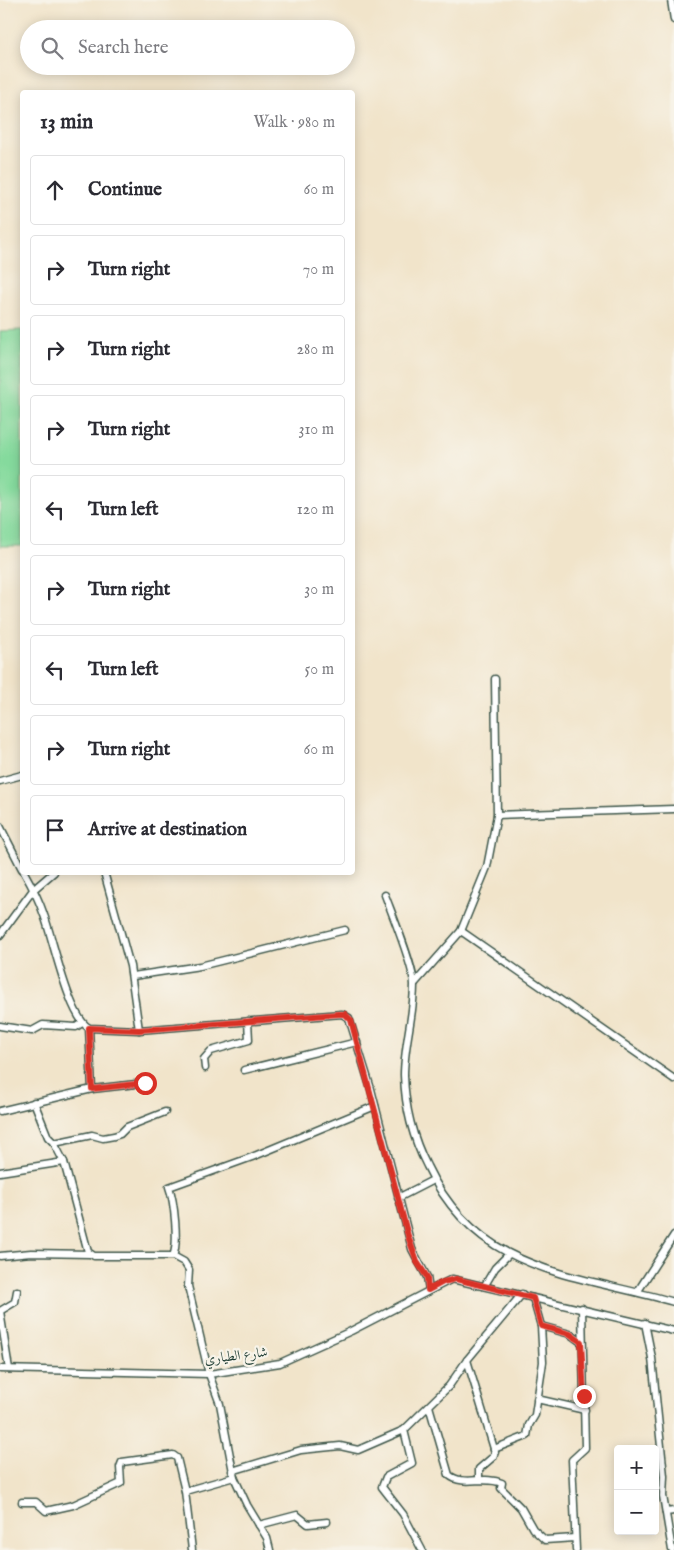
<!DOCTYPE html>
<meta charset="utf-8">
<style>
body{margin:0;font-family:"IM FELL English",Amiri,serif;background:#f7f7f7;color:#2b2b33}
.controls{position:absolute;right:15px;bottom:15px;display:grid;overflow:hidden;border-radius:5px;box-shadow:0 2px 12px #0003}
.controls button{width:45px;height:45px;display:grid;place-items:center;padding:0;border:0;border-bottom:1px solid #e1e1e2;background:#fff;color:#2b2b33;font:25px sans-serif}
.stop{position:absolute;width:15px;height:15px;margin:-11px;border:4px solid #d93025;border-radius:50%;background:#fff}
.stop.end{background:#d93025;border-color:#fff;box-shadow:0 1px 5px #0008}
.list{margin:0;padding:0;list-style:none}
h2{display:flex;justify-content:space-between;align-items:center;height:65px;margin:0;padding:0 20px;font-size:21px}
h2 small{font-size:16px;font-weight:400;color:#7c7c81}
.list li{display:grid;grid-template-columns:32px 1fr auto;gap:15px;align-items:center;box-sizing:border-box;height:70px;margin:0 10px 10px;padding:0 10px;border:1px solid #e1e1e2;border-radius:5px}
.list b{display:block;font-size:19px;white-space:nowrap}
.list em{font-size:16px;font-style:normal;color:#7c7c81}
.icon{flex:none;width:28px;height:28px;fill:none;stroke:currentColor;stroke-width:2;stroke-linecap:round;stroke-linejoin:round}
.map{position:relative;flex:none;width:674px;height:1550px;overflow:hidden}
.search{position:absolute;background:#fff;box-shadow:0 2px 12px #0003;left:20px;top:20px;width:335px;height:55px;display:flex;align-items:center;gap:12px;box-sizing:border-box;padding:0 18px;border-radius:28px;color:#7c7c81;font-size:19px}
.panel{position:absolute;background:#fff;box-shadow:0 2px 12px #0003;left:20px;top:90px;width:335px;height:785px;border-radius:5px}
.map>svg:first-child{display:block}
</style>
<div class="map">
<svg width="674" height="1550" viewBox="0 0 674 1550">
<rect width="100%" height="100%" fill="#f7f3e8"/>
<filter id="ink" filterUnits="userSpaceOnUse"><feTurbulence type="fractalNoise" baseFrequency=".02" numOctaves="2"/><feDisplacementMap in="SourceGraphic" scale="10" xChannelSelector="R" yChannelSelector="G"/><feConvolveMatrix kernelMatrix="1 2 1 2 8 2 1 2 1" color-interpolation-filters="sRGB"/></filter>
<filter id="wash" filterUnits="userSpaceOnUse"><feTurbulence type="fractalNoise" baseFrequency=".0096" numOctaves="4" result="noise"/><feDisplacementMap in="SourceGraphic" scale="20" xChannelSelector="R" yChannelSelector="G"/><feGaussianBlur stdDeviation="1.12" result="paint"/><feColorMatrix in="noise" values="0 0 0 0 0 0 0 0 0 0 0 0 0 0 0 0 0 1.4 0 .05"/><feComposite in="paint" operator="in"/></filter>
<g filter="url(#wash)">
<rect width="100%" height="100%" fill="#f1e4ca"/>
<polygon fill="#85da9d" stroke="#528c68" points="22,330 22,546 0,546 0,331"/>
</g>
<g filter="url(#ink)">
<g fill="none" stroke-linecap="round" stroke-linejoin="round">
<g stroke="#3e564a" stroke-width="9">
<g id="minor">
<polyline points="671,0 674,20"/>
<polyline points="0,781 22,775"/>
<polyline points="497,815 674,809"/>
<polyline points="0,826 22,869"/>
<path d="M24,872C32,886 39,900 44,915C53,939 69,1017 89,1028L139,1030L342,1014L349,1018L371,1089L412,1249L427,1277L429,1290"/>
<polyline points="104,872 130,966 139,1030"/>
<path d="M385,895C392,914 414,967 414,985C414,1015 404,1045 404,1075C405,1108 412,1137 427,1166C478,1274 573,1273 674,1302"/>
<polyline points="461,931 674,1079"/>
<polyline points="0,935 33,890 54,872"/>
<polyline points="133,976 200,966 345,930"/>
<polyline points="415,983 461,931 487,867 497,815 495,679"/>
<polyline points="0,1026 32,1031 43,1025 76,1027 82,1023"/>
<polyline points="205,1068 204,1059 211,1051 249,1040 248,1021"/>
<polyline points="244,1070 357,1042"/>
<polyline points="92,1089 145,1083"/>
<polyline points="34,1102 48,1137 54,1143 64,1162 88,1252 94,1256 173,1256 184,1262 189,1270 188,1286 209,1374 220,1404 234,1477 247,1505 267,1538 270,1550"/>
<polyline points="0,1111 92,1089 89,1028"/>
<polyline points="54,1143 92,1135 103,1138 114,1136 120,1134 127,1127 165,1112"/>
<polyline points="0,1172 64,1162"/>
<polyline points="398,1198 433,1180"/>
<polyline points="0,1256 31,1253 90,1254"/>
<path d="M173,1256C179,1243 174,1200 169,1187L252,1157L375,1106"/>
<polyline points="485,1285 495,1268 509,1254"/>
<polyline points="638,1291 674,1235"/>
<polyline points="645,1323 652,1358 664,1476 663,1496 672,1550"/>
<polyline points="541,1326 570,1334 581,1342"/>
<polyline points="467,1360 495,1452 493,1457 479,1469 479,1478"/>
<polyline points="0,1369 209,1374 280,1363 351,1331 452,1279 674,1331"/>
<polyline points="9,1369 0,1311 15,1302 17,1291"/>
<polyline points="537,1399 585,1410"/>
<path d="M429,1406L449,1475C463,1487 484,1475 502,1483L501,1488L521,1508L533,1529L545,1540L575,1538"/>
<polyline points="404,1430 412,1463 386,1477 382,1487 403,1514 422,1550"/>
<polyline points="494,1449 527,1436 529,1425 535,1415 543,1362 541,1326 533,1298"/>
<polyline points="232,1471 301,1450 340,1446 358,1450 404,1430 449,1386 467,1360 522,1294"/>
<polyline points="185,1491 234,1477"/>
<polyline points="22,1502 36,1502 46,1511 73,1505 121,1483 120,1467 122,1462 173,1455 177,1458 185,1491 192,1550"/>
<polyline points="666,1512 674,1511"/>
<polyline points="259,1525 297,1515 308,1524 327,1522"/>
<polyline points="576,1550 572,1460 585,1448 582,1308"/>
</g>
</g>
<use href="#minor" stroke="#fff" stroke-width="6"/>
</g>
</g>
<g fill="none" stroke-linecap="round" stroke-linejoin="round" filter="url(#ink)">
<polyline stroke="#d93025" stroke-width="6" points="145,1083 92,1089 89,1028 139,1030 339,1014 345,1014 351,1020 408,1236 417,1262 427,1277 428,1290 443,1282 456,1279 533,1298 541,1326 570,1334 581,1342 584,1396"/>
</g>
<g text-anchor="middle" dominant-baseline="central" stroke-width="4.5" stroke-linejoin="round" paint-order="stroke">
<g font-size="14" fill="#1f3d34" stroke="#f7f3e8">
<text transform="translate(236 1356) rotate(-7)">شارع الطياري</text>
</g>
</g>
</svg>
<div class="controls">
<button>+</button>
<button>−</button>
</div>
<div class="stop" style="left:145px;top:1083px"></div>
<div class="stop end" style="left:584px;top:1396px"></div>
<div class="search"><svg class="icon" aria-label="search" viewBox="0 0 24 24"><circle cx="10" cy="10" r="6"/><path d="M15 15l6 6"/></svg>Search here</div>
<section class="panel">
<h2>13 min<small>Walk · 980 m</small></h2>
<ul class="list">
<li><svg class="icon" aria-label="ahead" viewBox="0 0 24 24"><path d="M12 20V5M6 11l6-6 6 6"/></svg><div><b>Continue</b></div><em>60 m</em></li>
<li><svg class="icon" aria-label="right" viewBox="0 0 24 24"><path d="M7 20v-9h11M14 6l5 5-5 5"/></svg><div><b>Turn right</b></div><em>70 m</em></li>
<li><svg class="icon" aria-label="right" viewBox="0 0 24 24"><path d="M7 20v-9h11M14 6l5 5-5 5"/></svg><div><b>Turn right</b></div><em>280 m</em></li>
<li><svg class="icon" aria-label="right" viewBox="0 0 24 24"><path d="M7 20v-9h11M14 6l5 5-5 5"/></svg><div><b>Turn right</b></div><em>310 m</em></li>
<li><svg class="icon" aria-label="left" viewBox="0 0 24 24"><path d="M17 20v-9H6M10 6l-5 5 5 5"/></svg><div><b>Turn left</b></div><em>120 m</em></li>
<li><svg class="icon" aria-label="right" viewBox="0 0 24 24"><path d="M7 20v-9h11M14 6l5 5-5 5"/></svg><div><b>Turn right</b></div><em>30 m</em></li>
<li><svg class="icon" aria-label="left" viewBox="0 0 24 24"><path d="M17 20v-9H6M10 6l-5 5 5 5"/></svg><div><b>Turn left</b></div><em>50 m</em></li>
<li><svg class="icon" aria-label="right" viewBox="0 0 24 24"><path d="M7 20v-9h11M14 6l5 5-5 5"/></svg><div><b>Turn right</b></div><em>60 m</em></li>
<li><svg class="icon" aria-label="arrive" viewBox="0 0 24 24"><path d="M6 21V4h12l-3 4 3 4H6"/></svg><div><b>Arrive at destination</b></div></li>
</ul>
</section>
</div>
